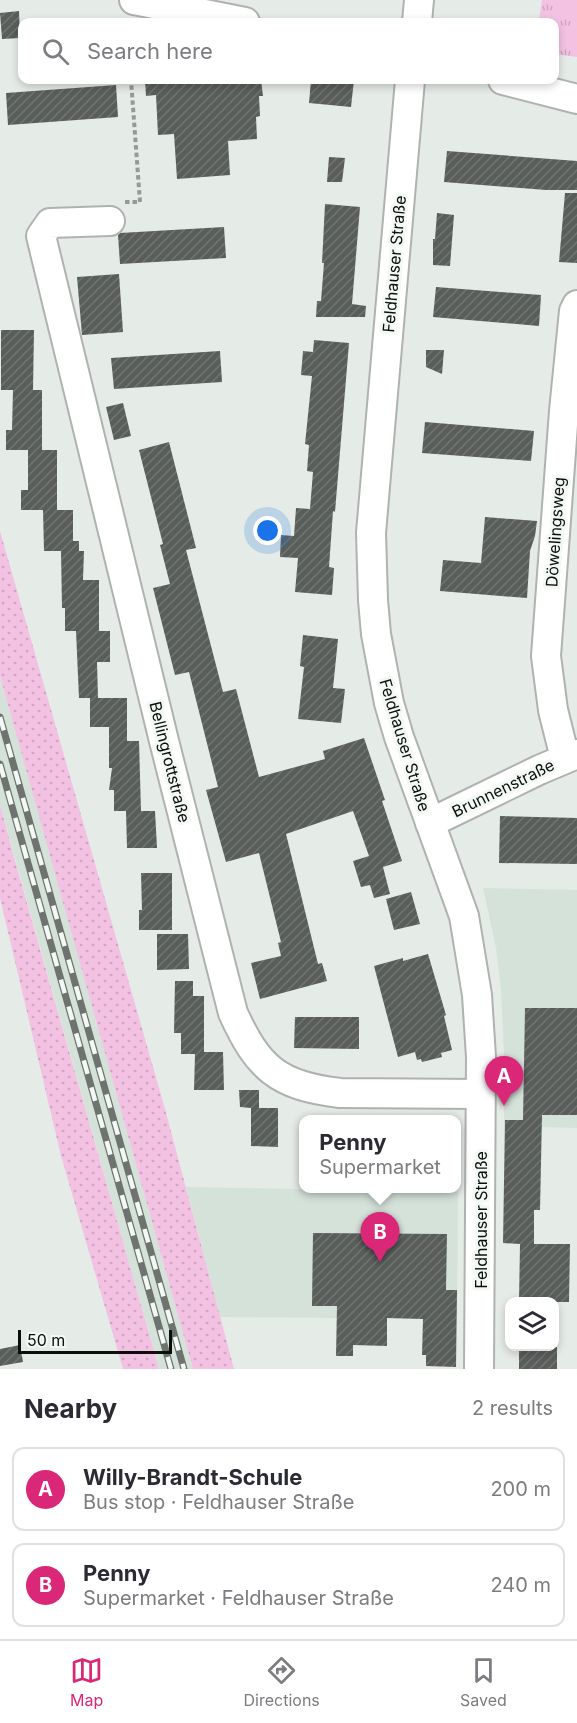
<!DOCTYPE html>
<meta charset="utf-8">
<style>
body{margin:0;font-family:Inter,sans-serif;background:#f2f2f3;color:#2b2b33}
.controls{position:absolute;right:18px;bottom:18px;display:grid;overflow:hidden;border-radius:12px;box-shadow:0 3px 9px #0003}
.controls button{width:54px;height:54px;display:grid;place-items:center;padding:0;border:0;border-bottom:2px solid #e1e1e2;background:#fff;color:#2b2b33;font:30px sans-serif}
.scale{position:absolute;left:18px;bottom:15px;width:154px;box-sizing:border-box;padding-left:6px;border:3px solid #0c0e0c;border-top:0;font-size:16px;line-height:21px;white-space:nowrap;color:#0c0e0c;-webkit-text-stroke:4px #f2f8f4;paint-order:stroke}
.you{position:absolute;left:268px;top:531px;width:21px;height:21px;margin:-15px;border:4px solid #fff;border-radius:50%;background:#1a73e8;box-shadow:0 0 0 9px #1a73e833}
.badge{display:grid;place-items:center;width:39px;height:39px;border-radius:50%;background:#db2777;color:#fff;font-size:20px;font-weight:700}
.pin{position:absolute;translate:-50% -50px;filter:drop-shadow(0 2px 3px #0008)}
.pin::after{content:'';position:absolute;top:32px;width:21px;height:18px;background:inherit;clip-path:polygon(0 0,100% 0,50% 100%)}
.popup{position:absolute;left:299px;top:1115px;width:162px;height:78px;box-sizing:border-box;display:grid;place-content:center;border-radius:12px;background:#fff;filter:drop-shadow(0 2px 4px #0005);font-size:20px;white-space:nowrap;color:#7c7c81}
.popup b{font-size:22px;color:#2b2b33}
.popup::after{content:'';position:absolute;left:50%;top:100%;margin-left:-12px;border:12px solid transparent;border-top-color:#fff}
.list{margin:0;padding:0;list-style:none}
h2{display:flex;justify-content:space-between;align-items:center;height:78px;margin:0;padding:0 24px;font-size:26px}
h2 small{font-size:20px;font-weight:400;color:#7c7c81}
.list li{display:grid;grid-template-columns:39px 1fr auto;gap:18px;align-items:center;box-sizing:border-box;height:84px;margin:0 12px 12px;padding:0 12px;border:2px solid #e1e1e2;border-radius:12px}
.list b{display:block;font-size:22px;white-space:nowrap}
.list p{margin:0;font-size:20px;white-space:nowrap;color:#7c7c81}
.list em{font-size:20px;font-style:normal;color:#7c7c81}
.icon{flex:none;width:33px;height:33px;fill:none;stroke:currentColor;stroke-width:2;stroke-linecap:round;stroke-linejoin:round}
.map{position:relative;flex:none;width:577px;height:1369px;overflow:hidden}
.search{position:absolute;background:#fff;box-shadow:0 3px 9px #0003;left:18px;right:18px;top:18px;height:66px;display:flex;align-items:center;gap:15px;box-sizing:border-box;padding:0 21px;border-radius:12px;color:#7c7c81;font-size:22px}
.sheet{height:270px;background:#fff}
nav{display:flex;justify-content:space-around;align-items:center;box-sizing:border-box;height:84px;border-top:2px solid #e1e1e2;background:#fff;font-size:16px;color:#7c7c81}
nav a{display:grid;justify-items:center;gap:3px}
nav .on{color:#db2777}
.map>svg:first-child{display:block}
</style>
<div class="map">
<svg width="577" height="1369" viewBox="0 0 577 1369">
<defs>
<pattern id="grass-dots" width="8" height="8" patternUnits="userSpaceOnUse" patternTransform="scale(1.5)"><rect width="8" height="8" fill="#f3c2e3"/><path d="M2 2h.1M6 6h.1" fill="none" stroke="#cfa6c2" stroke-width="1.8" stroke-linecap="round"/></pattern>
<pattern id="park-tufts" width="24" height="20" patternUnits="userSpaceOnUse" patternTransform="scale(1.5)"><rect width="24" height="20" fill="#f3c2e3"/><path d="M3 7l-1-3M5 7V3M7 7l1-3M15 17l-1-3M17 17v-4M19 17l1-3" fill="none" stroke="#cfa6c2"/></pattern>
<pattern id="building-hatch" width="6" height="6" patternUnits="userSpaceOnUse" patternTransform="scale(1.5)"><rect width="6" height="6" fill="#595e5b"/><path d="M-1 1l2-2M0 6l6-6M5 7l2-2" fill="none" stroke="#707472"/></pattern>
</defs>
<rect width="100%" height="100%" fill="#e5ebe7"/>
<g fill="#d5e2da">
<polygon points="0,676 48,846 193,1369 159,1369 0,805"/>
<polygon points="483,888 577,890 577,1128 504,1126 504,1053 501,991 496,948"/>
<polygon points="186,1187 458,1192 457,1319 220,1317"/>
</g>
<g fill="url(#grass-dots)">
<polygon points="0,531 165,1109 234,1369 193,1369 0,676"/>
<polygon points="0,805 14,857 159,1369 123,1369 61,1156 0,898"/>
</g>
<polygon fill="url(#park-tufts)" points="542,0 577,0 577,57 555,54 554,22 540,22 539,20"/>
<g fill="url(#building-hatch)">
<polygon points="19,11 20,38 2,39 0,13"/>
<polygon points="145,80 261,80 263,96 259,96 260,116 256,117 257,139 228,141 230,175 177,179 174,134 158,135 156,95 146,96"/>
<polygon points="311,80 354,80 351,107 309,103"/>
<polygon points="116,85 118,117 8,125 6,93"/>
<polygon points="447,151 577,161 577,190 546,190 444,182"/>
<polygon points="329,157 345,158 342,182 327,182"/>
<polygon points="565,193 577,193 577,263 559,262"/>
<polygon points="325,204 360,207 352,304 366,306 365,317 316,317 317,301 321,301 324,263 322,263"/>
<polygon points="437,213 454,215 450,266 433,265 433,239 435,239"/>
<polygon points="224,227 226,258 120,264 118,235 120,233"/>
<polygon points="119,274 123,332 82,335 77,277"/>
<polygon points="436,287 541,295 539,326 433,317"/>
<polygon points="1,330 34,330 33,390 42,390 42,450 6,450 6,430 12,430 13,390 1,390"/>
<polygon points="314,340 349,343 335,512 333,511 329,567 334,568 332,595 295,592 298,558 280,557 281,535 294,536 296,508 310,509 313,472 307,471 309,445 305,444 312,376 301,375 303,351 313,352"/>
<polygon points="426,350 444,350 442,374 426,367"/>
<polygon points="220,351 222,382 114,389 111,358"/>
<polygon points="123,403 131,436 114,440 106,407"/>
<polygon points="425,422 534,431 531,461 422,453"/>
<polygon points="169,442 196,548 186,550 223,692 236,689 259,777 325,759 323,751 364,738 385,800 382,801 402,861 383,867 390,894 374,898 370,885 361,887 353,861 369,856 353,811 286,834 318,964 322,963 327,981 260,999 251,963 281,956 278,943 281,942 259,853 226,862 206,790 218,787 189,672 175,675 153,588 170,584 160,545 163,544 139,450"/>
<polygon points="28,450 57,450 57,510 73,510 73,541 79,541 79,551 84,551 83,580 99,580 99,631 110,631 110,662 97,662 98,698 127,698 127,741 139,741 141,811 155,811 157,848 127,848 126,811 114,811 114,790 109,790 112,768 109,768 109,727 90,727 90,698 79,698 76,631 65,631 65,608 62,608 61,551 44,551 43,510 21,510 21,490 28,490"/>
<polygon points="485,517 537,521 535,536 530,551 527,598 440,591 443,560 481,563"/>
<polygon points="303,635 338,639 333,688 345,689 341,723 298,719 304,667 300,666"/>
<polygon points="500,816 577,818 577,864 499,863"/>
<polygon points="141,873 172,873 172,930 139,930 139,910 142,910"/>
<polygon points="411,892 420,924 394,930 386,899"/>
<polygon points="157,934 188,934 189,969 157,970"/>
<polygon points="428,954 446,1015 444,1016 452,1050 441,1053 442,1057 422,1062 421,1059 417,1060 415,1052 398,1057 374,966 403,958 403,961"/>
<polygon points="175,981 193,981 193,996 204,996 204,1052 223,1052 224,1090 194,1090 195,1054 181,1054 181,1033 174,1033"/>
<polygon points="525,1008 577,1008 577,1115 542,1115 540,1210 534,1210 534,1244 570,1244 569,1302 519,1302 520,1244 503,1243 505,1120 523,1120"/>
<polygon points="295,1017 359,1017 359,1049 294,1048"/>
<polygon points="239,1090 259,1090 259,1108 278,1108 278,1147 251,1146 251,1108 240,1107"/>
<polygon points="313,1233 447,1234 446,1290 457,1290 456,1367 426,1366 426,1355 422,1355 423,1319 387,1318 387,1346 353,1345 353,1356 336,1356 337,1306 312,1306"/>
<polygon points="20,1345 23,1362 0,1366 0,1349"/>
<rect x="519" y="1347" width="38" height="22"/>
</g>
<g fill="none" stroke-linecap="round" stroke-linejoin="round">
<g stroke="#aeb3b0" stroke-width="32">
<g id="minor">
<polyline points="134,0 245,22"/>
<polyline points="417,22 419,0"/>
<polyline points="410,80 371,533 373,600 376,634 389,703 399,737 464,916 477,995 481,1057 479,1369"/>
<polyline points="503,80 577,99"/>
<path d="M110,221L50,223L41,236L164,741L233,1013C258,1068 278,1086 340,1093L480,1094"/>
<polyline points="565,758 553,710 546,656 564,411 574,311 577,305"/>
<polyline points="430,823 539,770 577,754"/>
</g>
</g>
<polyline stroke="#959a96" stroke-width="4" stroke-dasharray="4.5 3" stroke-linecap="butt" points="125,202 140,202 131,80"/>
<use href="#minor" stroke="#fff" stroke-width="28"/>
<g stroke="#6f7370" stroke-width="7">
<g id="rail">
<polyline points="0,717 184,1369"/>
<polyline points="0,764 171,1369"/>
</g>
</g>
<use href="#rail" stroke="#f2f8f4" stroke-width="4.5" stroke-dasharray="14" stroke-linecap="butt"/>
</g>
<g text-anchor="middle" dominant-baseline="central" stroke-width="6" stroke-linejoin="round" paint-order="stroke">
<g font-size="16" fill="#0c0e0c" stroke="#f2f8f4">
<text transform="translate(394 264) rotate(-85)">Feldhauser Straße</text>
<text transform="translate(555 532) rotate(-86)">Döwelingsweg</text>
<text transform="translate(405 745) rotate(73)">Feldhauser Straße</text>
<text transform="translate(170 762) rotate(76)">Bellingrottstraße</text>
<text transform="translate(503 788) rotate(-26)">Brunnenstraße</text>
<text transform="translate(481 1220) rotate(-90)">Feldhauser Straße</text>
</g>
</g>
</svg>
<div class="controls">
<button><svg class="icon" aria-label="layers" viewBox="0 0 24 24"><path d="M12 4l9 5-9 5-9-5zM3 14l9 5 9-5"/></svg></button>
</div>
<div class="scale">50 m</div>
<div class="you"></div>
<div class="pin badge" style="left:504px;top:1106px">A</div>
<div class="pin badge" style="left:380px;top:1262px">B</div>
<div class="popup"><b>Penny</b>Supermarket</div>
<div class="search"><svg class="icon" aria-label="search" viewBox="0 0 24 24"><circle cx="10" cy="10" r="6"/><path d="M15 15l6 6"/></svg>Search here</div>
</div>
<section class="sheet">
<h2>Nearby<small>2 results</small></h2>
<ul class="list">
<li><span class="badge">A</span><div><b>Willy-Brandt-Schule</b><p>Bus stop · Feldhauser Straße</p></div><em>200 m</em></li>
<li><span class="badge">B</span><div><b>Penny</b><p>Supermarket · Feldhauser Straße</p></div><em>240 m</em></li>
</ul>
</section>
<nav>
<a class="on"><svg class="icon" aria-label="map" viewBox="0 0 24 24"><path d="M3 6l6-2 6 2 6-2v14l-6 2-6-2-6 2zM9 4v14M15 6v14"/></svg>Map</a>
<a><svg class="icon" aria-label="directions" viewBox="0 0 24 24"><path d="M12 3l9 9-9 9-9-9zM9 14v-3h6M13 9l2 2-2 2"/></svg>Directions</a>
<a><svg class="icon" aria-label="saved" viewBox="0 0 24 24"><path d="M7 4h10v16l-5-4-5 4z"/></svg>Saved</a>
</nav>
